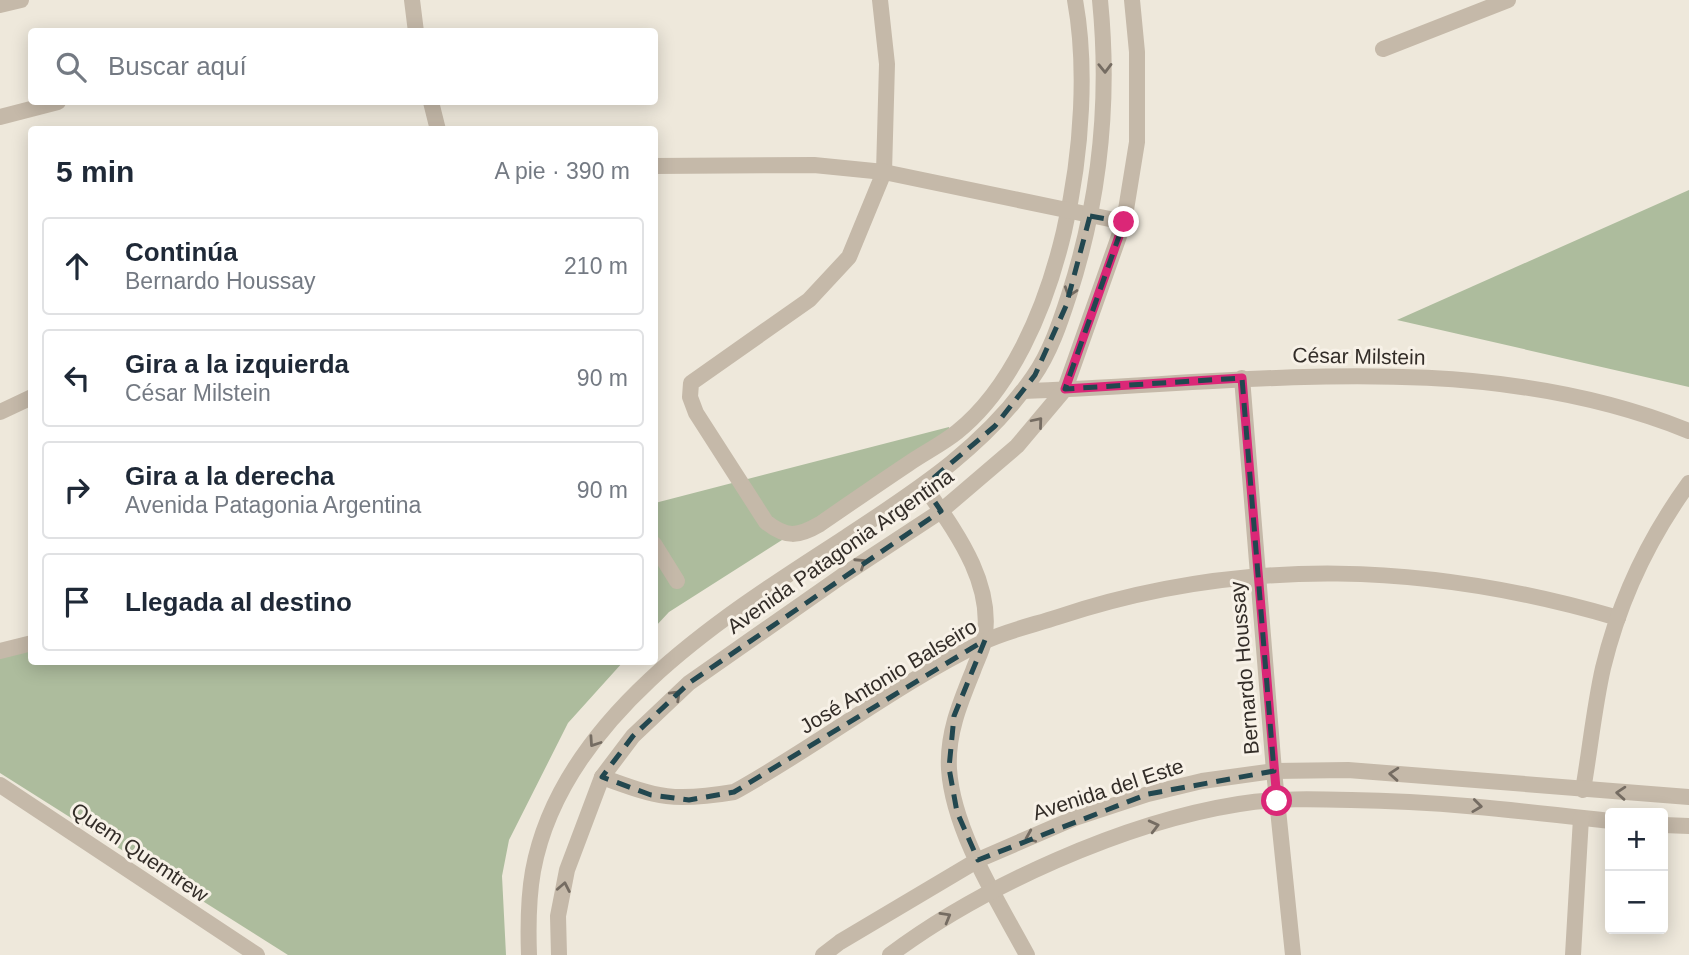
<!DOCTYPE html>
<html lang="es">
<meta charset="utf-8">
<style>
body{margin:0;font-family:Helvetica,sans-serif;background:#f2f2f3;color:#1f2937}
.controls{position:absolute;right:21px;bottom:21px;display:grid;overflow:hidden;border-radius:7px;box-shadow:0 4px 18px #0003}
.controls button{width:63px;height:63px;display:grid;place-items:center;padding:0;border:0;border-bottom:2px solid #e0e1e3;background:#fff;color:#1f2937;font:35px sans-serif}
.stop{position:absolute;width:21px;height:21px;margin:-16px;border:5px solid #db2777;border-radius:50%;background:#fff}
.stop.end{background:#db2777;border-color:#fff;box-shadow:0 2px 7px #0008}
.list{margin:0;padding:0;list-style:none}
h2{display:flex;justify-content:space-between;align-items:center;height:91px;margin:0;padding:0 28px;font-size:30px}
h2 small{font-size:23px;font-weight:400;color:#747a83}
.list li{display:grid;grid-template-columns:46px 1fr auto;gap:21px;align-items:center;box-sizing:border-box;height:98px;margin:0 14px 14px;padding:0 14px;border:2px solid #e0e1e3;border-radius:7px}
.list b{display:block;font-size:26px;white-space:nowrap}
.list p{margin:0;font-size:23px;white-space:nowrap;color:#747a83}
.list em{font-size:23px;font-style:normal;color:#747a83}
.icon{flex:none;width:38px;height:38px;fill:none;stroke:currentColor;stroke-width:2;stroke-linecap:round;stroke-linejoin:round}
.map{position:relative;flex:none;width:1689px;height:955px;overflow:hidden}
.search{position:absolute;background:#fff;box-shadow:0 4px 18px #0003;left:28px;top:28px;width:630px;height:77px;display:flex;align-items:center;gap:18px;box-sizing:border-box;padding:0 24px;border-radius:7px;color:#747a83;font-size:26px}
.panel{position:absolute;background:#fff;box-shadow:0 4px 18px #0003;left:28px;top:126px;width:630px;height:539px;border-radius:7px}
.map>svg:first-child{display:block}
</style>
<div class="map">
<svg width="1689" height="955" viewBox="0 0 1689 955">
<rect width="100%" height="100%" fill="#eee8db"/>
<g fill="#adbc9d">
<polygon points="1689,190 1689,387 1397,320"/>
<polygon points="949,427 950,433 669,612 655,627 655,503"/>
<polygon points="31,650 32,662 623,662 568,723 509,840 502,876 506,955 288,955 0,773 0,657"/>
</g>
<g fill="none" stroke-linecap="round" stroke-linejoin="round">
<g stroke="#c5b9a9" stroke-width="16">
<polyline points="412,0 416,32"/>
<path d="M880,0L887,64L884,172L849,257L809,300L691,383L690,397L696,413L766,522C786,538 798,537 820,524C849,504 878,484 908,464C924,453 942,444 957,432C1062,348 1098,125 1075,0"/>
<polyline points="0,5 21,0"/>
<polyline points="1383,49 1508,0"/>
<polyline points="431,102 438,130"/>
<polyline points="0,117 58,102"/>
<polyline points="654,166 814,165 884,172 1124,222"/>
<polyline points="1242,378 1274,771 1293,955"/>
<path d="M1023,391C1245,384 1476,345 1689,431"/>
<polyline points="0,412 32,397"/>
<path d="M924,486C955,531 995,583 984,641C982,651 976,662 973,671C960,703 947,734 949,769C953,831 998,901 1027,955"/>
<polyline points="654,544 677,581"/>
<polyline points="0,651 32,643"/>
<path d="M602,777C659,798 674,802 734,792C819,745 896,684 983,642C1006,631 1033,625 1058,617C1245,555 1431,563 1618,618"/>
<polyline points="0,785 257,955"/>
<path d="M1583,790C1590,750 1594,708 1603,668C1619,602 1649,538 1689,483"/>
<polyline points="1663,825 1689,826"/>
<path d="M529,955C528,927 528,899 533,871C561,718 722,617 843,539C914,492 983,449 1033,377C1050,353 1060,323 1069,295C1100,199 1110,101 1100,0"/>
<polyline points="559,955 558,916 567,870 602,777 633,736 689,683 842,576 941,511 1017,446 1065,389 1124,222 1137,142 1137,52 1132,0"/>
<polyline points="823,955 840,942 978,860 1075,818 1148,794 1202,781 1274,771 1348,770 1689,797"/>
<path d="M890,955C982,886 1125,822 1239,804C1276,798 1314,799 1351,800C1439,801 1522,811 1610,821"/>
<polyline points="1573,955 1581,818"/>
</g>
</g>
<defs><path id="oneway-chevron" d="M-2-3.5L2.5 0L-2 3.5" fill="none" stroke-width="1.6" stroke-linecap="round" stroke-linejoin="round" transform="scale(1.75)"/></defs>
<g stroke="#756c62">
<use href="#oneway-chevron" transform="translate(1105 68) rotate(89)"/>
<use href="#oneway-chevron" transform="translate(1070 292) rotate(108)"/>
<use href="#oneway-chevron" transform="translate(1038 422) rotate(-50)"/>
<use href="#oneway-chevron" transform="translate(861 563) rotate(-33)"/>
<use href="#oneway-chevron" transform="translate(676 695) rotate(-44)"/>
<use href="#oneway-chevron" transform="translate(594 742) rotate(124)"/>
<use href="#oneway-chevron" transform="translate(1394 774) rotate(-176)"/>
<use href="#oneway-chevron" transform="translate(1621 793) rotate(-176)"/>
<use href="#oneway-chevron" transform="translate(1477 806) rotate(7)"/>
<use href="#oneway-chevron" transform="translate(1154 826) rotate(-14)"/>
<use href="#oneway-chevron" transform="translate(1030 837) rotate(157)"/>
<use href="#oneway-chevron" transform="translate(564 887) rotate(-79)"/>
<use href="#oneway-chevron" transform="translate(946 917) rotate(-30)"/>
</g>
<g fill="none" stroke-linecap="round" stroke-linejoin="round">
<polyline stroke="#db2777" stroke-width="9" points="1124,222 1065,389 1242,378 1277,801"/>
</g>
<path fill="none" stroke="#22474f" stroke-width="5" stroke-dasharray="14 9" stroke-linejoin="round" d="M1090,216L1124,222L1065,389L1242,378L1274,771L1148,794L978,860L957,812L949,768L954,716L985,640L734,792L689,800L651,795L602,777L633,736L689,683L941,511L924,486L995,426L1035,375L1066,306Z"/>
<g text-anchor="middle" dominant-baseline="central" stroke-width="6" stroke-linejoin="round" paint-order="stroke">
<g font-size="21" fill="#332d28" stroke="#f7f1e7">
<text transform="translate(1359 356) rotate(1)">César Milstein</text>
<text transform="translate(840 551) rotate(-35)">Avenida Patagonia Argentina</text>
<text transform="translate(1244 668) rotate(-95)">Bernardo Houssay</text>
<text transform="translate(888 676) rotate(-31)">José Antonio Balseiro</text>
<text transform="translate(1108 789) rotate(-18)">Avenida del Este</text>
<text transform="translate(140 852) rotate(34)">Quem Quemtrew</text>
</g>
</g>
</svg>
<div class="controls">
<button>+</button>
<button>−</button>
</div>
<div class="stop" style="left:1277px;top:801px"></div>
<div class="stop end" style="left:1124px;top:222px"></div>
<div class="search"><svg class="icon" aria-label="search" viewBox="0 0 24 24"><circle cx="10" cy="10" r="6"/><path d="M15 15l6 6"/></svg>Buscar aquí</div>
<section class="panel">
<h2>5 min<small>A pie · 390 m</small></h2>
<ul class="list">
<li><svg class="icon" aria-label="ahead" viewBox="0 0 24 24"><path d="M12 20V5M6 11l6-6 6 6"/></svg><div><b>Continúa</b><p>Bernardo Houssay</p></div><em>210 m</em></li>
<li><svg class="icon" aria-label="left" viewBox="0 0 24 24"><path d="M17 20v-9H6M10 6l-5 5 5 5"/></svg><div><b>Gira a la izquierda</b><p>César Milstein</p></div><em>90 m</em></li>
<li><svg class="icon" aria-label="right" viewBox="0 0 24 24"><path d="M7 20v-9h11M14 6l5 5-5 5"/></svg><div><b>Gira a la derecha</b><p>Avenida Patagonia Argentina</p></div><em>90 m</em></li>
<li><svg class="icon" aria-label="arrive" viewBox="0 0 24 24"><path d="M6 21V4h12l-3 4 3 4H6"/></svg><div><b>Llegada al destino</b></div></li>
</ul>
</section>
</div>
